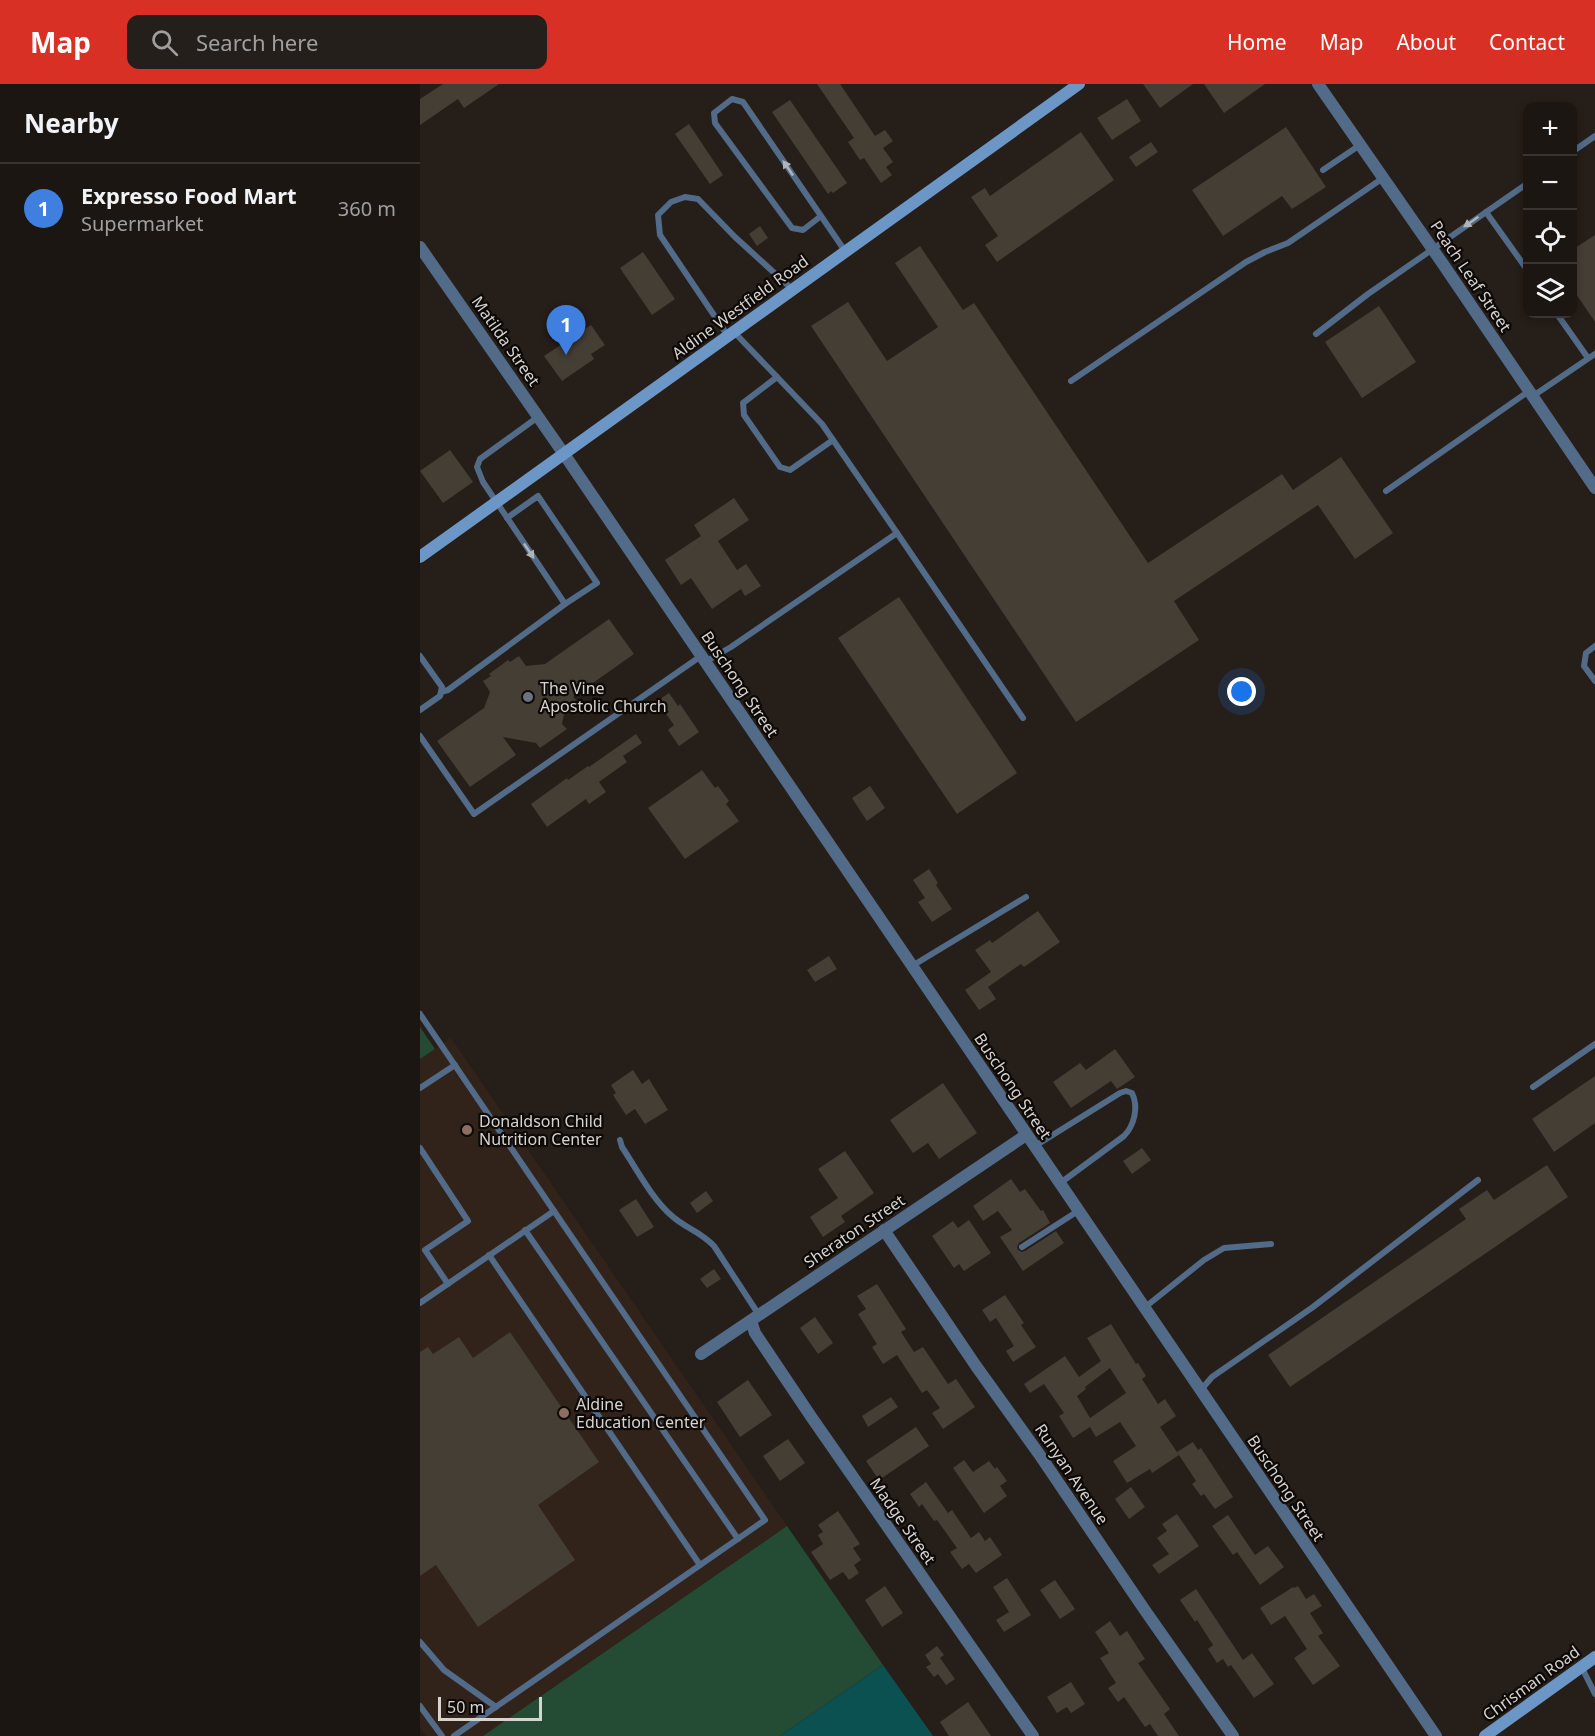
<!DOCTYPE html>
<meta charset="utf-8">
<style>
body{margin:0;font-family:"Noto Sans",sans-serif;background:#251f1b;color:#f1f3f6}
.controls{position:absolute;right:18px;top:18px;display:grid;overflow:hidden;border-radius:12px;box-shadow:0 3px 9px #0003}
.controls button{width:54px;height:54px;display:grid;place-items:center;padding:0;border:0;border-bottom:2px solid #3a3532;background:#1c1612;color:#f1f3f6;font:30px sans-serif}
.scale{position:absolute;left:18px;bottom:15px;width:104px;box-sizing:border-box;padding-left:6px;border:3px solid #d9d3cf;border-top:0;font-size:16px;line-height:21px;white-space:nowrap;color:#d9d3cf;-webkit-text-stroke:4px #0c0907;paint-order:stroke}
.you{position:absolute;left:822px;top:608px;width:21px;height:21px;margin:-15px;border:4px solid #fff;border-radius:50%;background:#1a73e8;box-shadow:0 0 0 9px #1a73e833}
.badge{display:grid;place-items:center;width:39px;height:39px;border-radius:50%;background:#d93025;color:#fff;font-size:20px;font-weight:700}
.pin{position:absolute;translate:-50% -50px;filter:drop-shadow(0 2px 3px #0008)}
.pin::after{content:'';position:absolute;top:32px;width:21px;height:18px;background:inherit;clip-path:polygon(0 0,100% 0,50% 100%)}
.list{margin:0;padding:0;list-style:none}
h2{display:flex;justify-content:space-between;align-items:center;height:78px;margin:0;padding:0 24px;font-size:26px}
h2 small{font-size:20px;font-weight:400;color:#a09f9f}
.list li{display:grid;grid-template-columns:39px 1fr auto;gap:18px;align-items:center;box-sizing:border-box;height:90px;padding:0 24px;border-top:2px solid #3a3532}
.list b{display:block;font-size:22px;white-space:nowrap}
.list p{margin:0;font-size:20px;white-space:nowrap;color:#a09f9f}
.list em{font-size:20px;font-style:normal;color:#a09f9f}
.icon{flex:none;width:33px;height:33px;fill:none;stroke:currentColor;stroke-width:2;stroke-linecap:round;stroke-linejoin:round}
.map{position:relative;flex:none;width:1175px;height:1652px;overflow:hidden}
header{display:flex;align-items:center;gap:36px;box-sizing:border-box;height:84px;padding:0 30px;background:#d93025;color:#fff}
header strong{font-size:28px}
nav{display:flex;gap:33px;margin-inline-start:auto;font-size:21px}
.search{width:420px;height:54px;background:#251f1b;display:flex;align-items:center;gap:15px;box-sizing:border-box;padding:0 21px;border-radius:12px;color:#a09f9f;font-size:22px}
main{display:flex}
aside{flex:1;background:#1c1612}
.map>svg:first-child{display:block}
</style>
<header>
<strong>Map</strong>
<div class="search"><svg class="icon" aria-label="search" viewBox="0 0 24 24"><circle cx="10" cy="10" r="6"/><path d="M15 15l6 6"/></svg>Search here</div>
<nav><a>Home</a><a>Map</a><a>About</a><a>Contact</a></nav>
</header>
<main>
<aside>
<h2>Nearby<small></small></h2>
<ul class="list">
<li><span class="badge" style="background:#3f7fe0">1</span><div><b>Expresso Food Mart</b><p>Supermarket</p></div><em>360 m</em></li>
</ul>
</aside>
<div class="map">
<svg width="1175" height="1652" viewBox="0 0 1175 1652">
<rect width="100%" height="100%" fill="#261e18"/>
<polygon fill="#312319" points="31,954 367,1442 63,1652 6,1652 0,1644 0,975"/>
<g fill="#244b33">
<polygon points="0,943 15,965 0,975"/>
<polygon points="367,1442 463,1581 360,1652 63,1652"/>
</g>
<polygon fill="#0c5152" points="463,1581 513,1652 360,1652"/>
<g fill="#443e35" fill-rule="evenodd">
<polygon points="23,0 79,0 44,24 38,15 0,41 0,15"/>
<polygon points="397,0 420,0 455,52 465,46 473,57 463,64 473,78 466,83 472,91 461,99 444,74 440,76 428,58 434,54"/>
<polygon points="723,0 773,0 740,24"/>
<polygon points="784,0 845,0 804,29"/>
<polygon points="707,15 721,37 692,56 677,34"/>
<polygon points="370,16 427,99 413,109 411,107 408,110 352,28"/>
<polygon points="269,40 303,91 290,100 255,50"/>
<polygon points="866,43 906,103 872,125 862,112 803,152 772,106"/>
<polygon points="661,48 694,96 577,178 565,161 578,152 551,113 565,104 570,112"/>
<polygon points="731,58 738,68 716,83 709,73"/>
<polygon points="340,142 348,154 337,162 329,150"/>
<polygon points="1175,151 1175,238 1152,204 1152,166"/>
<polygon points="500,162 543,226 554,219 728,479 862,390 873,406 921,373 973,449 935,475 898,421 754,517 779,556 656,638 391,242 428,218 467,277 518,243 475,179"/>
<polygon points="223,168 255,215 232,231 200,184"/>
<polygon points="959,222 996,278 942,314 905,258"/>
<polygon points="171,241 185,261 171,270 174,275 142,297 124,272"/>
<polygon points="30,366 53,398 23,419 0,387"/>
<polygon points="314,414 329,436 298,457 317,486 326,480 341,502 325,512 321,505 292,525 271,494 261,501 245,476 281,452 274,441"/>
<polygon points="479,513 597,689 537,730 418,554"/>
<polygon points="189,535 214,570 153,613 157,617 145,626 142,640 147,645 120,664 116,659 83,653 96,671 50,703 17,657 64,624 70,608 63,597 71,592 69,590 88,576 90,578 99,572 106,582 125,580"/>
<polygon points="249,609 258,622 260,620 279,648 259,662 248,646 254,641 246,630 249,628 240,615"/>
<polygon points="216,650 222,659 203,672 207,678 179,698 186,708 169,720 166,715 127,743 111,720 147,694 148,696 168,682 169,683"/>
<polygon points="282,686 295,704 298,702 309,717 306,720 319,737 265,775 228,724"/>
<polygon points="450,702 465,724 447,737 432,714"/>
<polygon points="509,785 518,799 516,801 532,825 512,838 498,818 505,814 493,796"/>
<polygon points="618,827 640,858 604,883 601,880 568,903 576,915 559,926 545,906 571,888 555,866 570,856 572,859"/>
<polygon points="409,872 417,885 395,898 387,886"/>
<polygon points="695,965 715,993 697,1005 691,997 651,1024 633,998 660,979 666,986"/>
<polygon points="213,986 222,1000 229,995 248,1026 225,1040 215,1025 206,1031 193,1011 196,1009 191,1001"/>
<polygon points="1175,992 1175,1039 1134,1068 1112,1035"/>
<polygon points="523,999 557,1049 519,1075 508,1059 493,1069 470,1036"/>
<polygon points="722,1064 731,1076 712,1090 703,1077"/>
<polygon points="425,1067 454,1109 421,1132 425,1138 403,1153 390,1133 418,1114 398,1085"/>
<polygon points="1127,1081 1148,1113 870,1303 848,1271 1046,1135 1039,1125 1067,1106 1074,1116"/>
<polygon points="591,1095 600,1108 605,1105 621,1127 623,1126 630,1139 599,1159 597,1163 598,1166 602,1168 605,1167 636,1147 644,1159 603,1187 580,1153 592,1146 578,1127 563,1137 553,1122"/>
<polygon points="286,1107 293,1117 277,1129 270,1119"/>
<polygon points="216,1115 234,1143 217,1153 199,1126"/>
<polygon points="549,1136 571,1169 544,1187 539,1180 534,1184 512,1152 533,1137 538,1144"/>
<polygon points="294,1185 301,1195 287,1204 280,1195"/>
<polygon points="457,1200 486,1245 481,1248 494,1268 503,1263 528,1300 536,1295 555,1323 523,1345 512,1329 520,1324 507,1306 502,1309 477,1271 463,1280 452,1263 457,1260 438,1230 446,1225 437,1212"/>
<polygon points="585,1211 604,1239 601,1241 616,1263 593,1278 586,1267 594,1262 576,1234 570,1238 562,1226"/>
<polygon points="395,1233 413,1259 398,1270 380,1244"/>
<path d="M691,1240L716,1280L718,1279L726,1292L722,1295L738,1320L745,1315L756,1332L740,1343L759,1371L732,1389L730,1385L707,1399L693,1377L716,1362L700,1338L676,1353L670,1343L653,1354L639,1332L644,1329L624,1300L610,1309L604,1300L645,1272L659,1293L681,1277L667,1254ZM690,1284L706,1309L670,1334L657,1312L666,1305L665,1303Z"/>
<polygon points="90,1248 179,1378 118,1421 155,1476 58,1543 16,1481 0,1492 0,1268 8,1263 13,1270 39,1253 53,1274"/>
<polygon points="328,1296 352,1331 320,1353 297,1318"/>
<polygon points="471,1313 478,1323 448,1343 442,1332"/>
<polygon points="496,1343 509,1362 459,1396 446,1377"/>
<polygon points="368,1355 385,1379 360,1397 343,1372"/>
<polygon points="773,1358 778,1366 781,1364 813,1413 795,1425 784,1410 781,1412 772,1400 776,1397 757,1368"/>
<polygon points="544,1376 553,1388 569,1377 575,1385 577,1383 587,1397 580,1402 587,1412 564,1429 533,1384"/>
<polygon points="506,1398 528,1429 532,1426 551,1454 559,1448 565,1457 570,1453 582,1471 556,1489 549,1480 542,1485 530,1468 537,1464 517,1436 514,1437 502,1420 499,1423 490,1410"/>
<polygon points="711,1403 725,1423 709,1435 695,1415"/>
<polygon points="418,1427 440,1460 433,1464 441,1476 434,1481 439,1489 429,1496 423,1488 410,1496 391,1468 403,1460 398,1451 403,1448 398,1441"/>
<polygon points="757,1430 779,1462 739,1490 732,1481 749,1470 737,1454 747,1447 742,1440"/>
<polygon points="808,1431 835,1471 848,1462 864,1483 840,1501 817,1468 813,1471 792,1442"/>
<polygon points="587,1494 611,1531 584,1548 576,1536 589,1528 573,1503"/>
<polygon points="635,1496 655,1525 640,1535 620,1506"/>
<polygon points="465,1502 483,1529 462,1543 445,1516"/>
<polygon points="878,1502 886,1515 894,1510 902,1522 890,1529 903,1549 898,1552 920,1582 893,1601 874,1574 887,1565 865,1532 851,1541 840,1524 873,1503 874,1504"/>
<polygon points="776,1505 823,1576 832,1569 854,1600 834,1614 811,1581 808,1583 803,1575 797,1579 788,1565 793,1561 777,1536 775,1538 760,1516"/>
<polygon points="690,1537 700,1552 707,1547 725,1575 718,1579 750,1625 744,1630 759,1652 738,1652 730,1640 725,1643 704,1613 698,1618 688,1604 696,1599 680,1574 689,1569 675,1548"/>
<polygon points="517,1562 524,1571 520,1574 535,1595 526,1601 518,1590 514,1593 506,1583 511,1580 505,1571"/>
<polygon points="651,1598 665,1620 651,1629 647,1623 637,1629 627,1613"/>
<polygon points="548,1618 571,1652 529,1652 520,1638"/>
</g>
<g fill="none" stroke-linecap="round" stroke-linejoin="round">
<g stroke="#516b88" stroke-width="6">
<polyline points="1152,68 1175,52"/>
<polyline points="903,86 940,61"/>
<polyline points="1066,128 1108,187"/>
<polyline points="401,132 383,146 372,144 295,39 294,29 312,15 323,18 425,167"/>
<polyline points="1137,230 1168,274"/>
<polyline points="896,250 948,210 1108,99"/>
<polyline points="308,252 240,151 238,131 251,118 265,113 278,115 315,153 373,206"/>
<polyline points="357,293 323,319 324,331 360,383 370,386 413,356"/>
<polyline points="651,297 826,178 845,168 868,159 963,94"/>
<polyline points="1113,312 1175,270"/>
<polyline points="118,333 60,375 57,383 63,398 145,520"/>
<polyline points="966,407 1109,307"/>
<polyline points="477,449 603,634"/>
<polyline points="1175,562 1166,569 1164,582 1175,597"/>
<polyline points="0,572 22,603 20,612 0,626"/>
<polyline points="285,578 311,563 477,449 402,340 314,248"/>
<polyline points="21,608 28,606 145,520 177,499 118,412 87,434"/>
<polyline points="0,652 54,730 281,572"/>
<polyline points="492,882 606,813"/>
<polyline points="0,930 134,1127"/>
<polyline points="1113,1003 1175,960"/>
<polyline points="0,1004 35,981"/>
<path d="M200,1056L202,1063C216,1084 232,1115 252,1132C265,1144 280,1147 294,1162L339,1231"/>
<path d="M615,1062L700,1009L706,1007L712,1009C719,1023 714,1042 704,1052L639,1100"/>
<polyline points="0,1064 48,1137 5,1166 28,1200"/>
<polyline points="105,1146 318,1455"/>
<polyline points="602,1163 658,1127"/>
<polyline points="69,1171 280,1481"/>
<polyline points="0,1219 134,1127 345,1436 34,1652"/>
<polyline points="724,1224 784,1176 804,1164 851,1160"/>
<polyline points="780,1307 792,1293 893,1223 1058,1096"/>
<polyline points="0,1558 24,1586 76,1623"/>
<polyline points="1161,1582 1175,1610"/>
<polyline points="0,1622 22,1652"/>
</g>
<g stroke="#516b88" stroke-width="12">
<polyline points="898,0 1025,183 1175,404"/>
<polyline points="0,163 144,370 1016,1652"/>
<polyline points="464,1146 556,1282 619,1370 724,1525 813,1652"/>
<polyline points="331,1237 335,1249 392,1334 613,1652"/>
<polyline points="281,1270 606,1051"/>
</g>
<g stroke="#6c96c5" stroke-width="12">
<polyline points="0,473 659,0"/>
<polyline points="1065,1652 1175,1573"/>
</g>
</g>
<defs><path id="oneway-solid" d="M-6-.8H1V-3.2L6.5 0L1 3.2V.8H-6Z" transform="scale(1.5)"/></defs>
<g fill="#b0b4ba">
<use href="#oneway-solid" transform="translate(368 84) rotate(-124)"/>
<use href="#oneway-solid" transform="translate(1051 138) rotate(145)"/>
<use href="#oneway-solid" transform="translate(109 467) rotate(56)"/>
</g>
<circle fill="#6b7280" stroke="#0c0907" stroke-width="2" cx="108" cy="613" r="6"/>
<g fill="#8d6e63" stroke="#0c0907" stroke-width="2">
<circle cx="47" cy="1046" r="6"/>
<circle cx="144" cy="1329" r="6"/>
</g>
<g text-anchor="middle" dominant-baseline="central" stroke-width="4.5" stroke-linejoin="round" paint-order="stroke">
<g font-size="16" fill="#d9d3cf" stroke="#0c0907">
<text transform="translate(1051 192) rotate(56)">Peach Leaf Street</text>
<text transform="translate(320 223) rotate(-36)">Aldine Westfield Road</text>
<text transform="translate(86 257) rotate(55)">Matilda Street</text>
<text transform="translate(320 600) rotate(56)">Buschong Street</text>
<text transform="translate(593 1002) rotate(56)">Buschong Street</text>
<text transform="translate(434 1147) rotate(-34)">Sheraton Street</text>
<text transform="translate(652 1390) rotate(56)">Runyan Avenue</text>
<text transform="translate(866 1404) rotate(56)">Buschong Street</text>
<text transform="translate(483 1437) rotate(55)">Madge Street</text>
<text transform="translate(1111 1599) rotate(-36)">Chrisman Road</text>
</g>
<g font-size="16" fill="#d9d3cf" stroke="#0c0907" text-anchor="start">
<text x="120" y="604">The Vine<tspan x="120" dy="18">Apostolic Church</tspan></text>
<text x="59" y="1037">Donaldson Child<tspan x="59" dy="18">Nutrition Center</tspan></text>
<text x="156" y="1320">Aldine<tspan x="156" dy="18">Education Center</tspan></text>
</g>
</g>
</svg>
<div class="controls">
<button>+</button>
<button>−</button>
<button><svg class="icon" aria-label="locate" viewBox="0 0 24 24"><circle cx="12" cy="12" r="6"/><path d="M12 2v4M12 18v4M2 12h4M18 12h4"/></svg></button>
<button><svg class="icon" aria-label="layers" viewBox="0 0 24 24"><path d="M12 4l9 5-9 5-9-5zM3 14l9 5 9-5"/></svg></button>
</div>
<div class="scale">50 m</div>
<div class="you"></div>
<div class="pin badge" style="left:146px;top:271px;background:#3f7fe0">1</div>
</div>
</main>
